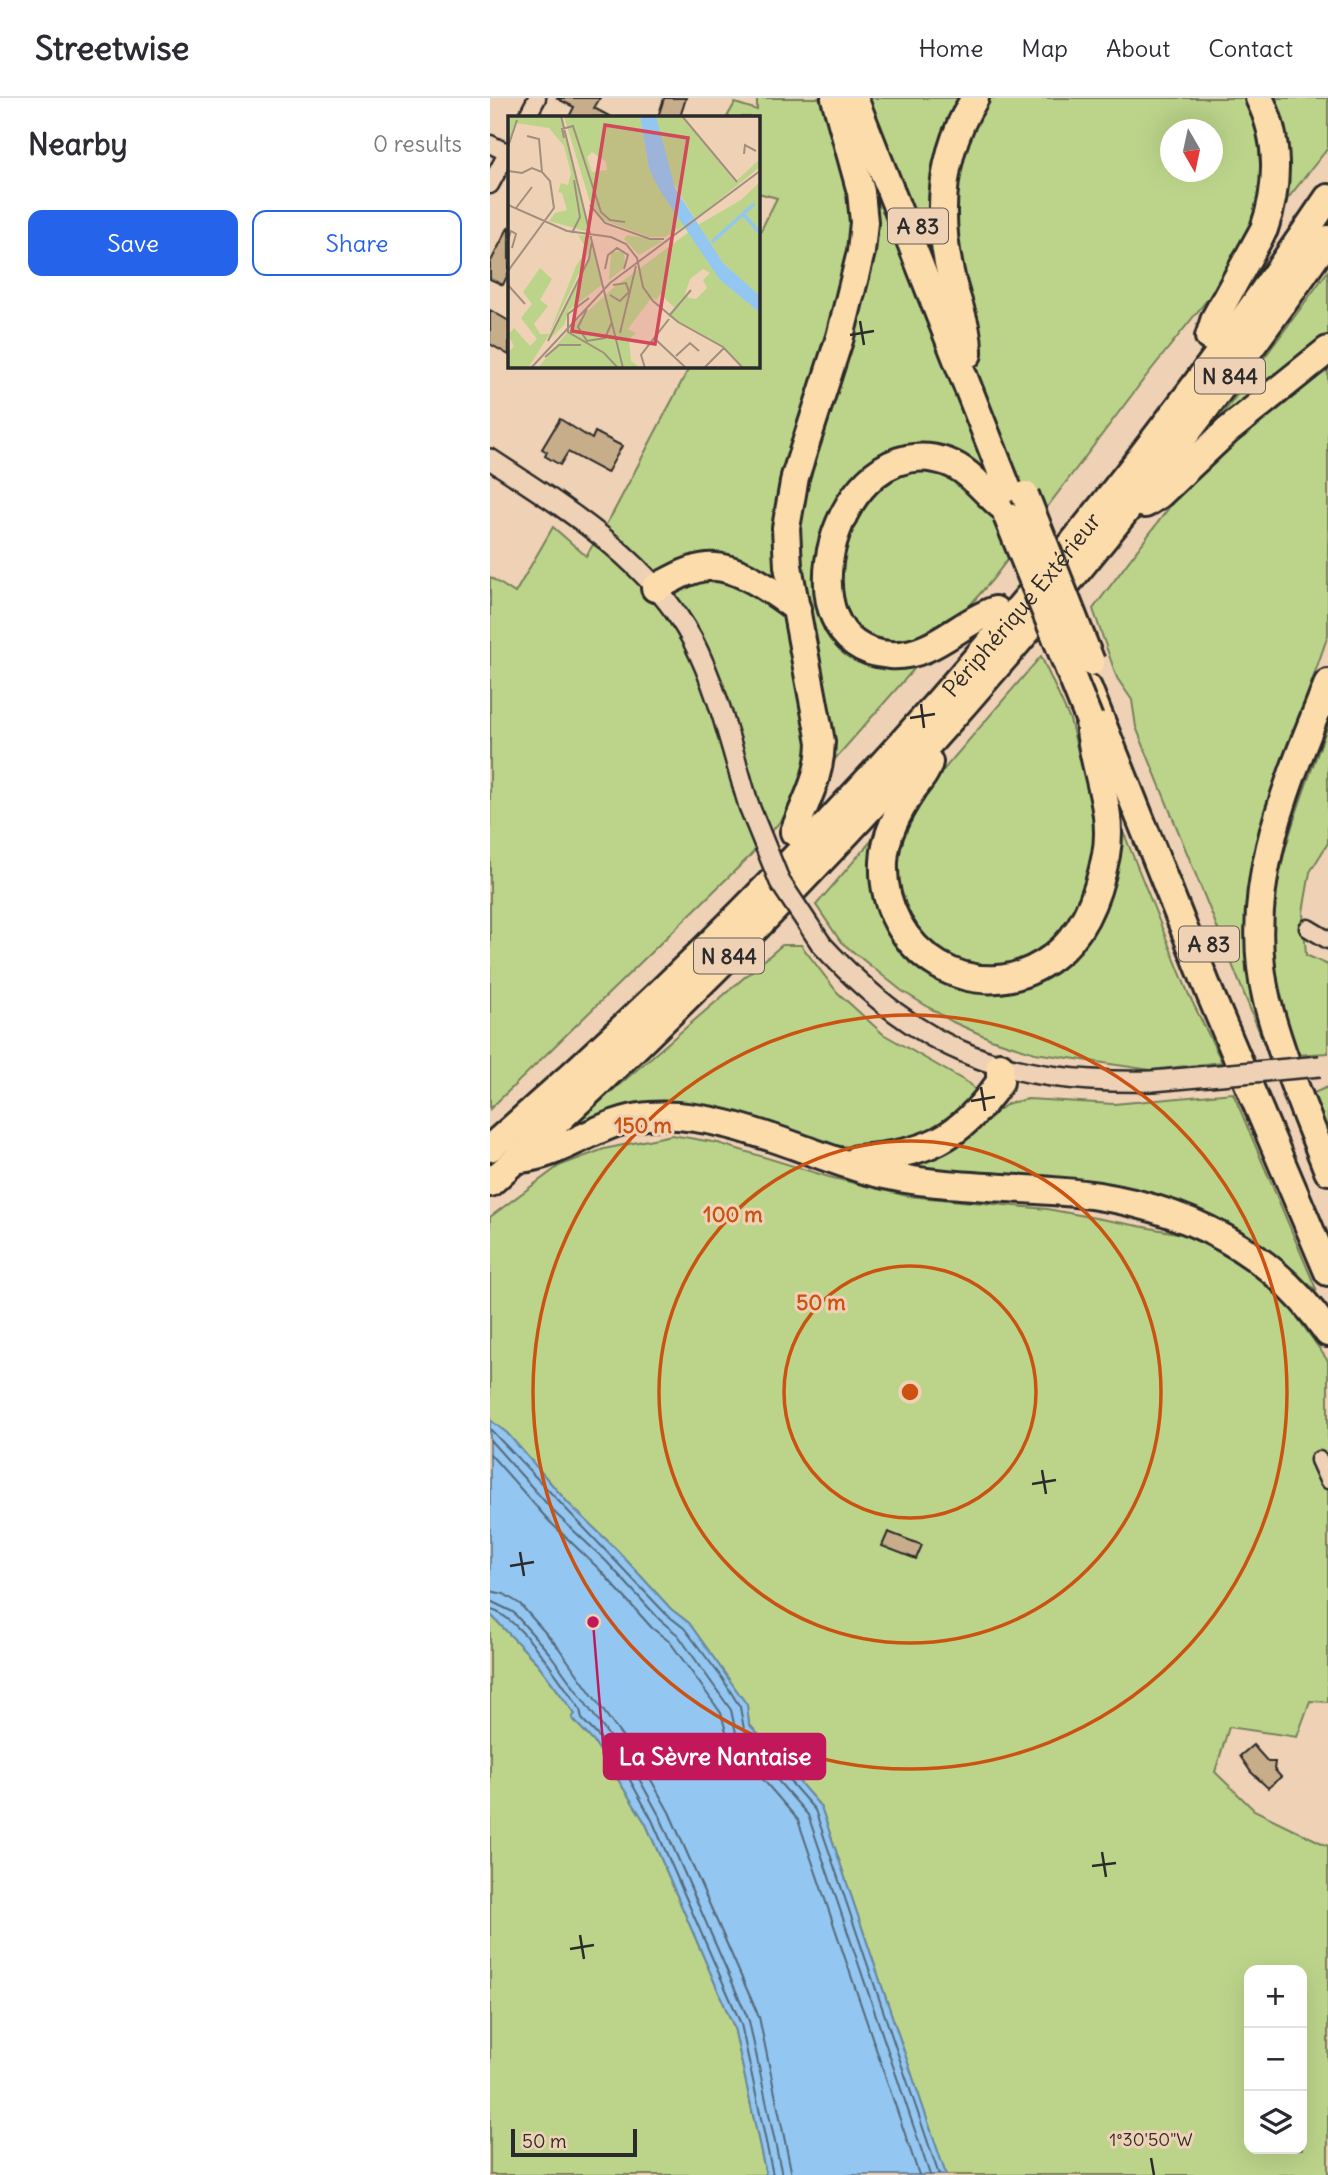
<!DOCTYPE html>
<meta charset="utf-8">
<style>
body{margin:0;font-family:Delius,sans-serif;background:#f7f7f7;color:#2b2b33}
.controls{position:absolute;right:21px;bottom:21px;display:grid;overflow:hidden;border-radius:14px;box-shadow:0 7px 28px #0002}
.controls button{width:63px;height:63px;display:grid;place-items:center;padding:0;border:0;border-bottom:2px solid #e1e1e2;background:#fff;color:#2b2b33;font:35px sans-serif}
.compass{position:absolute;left:670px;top:21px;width:63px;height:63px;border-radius:50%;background:#fff;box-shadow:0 7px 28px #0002;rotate:171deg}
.scale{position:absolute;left:21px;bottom:18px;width:126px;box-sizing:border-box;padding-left:7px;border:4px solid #2b2b2b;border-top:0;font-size:19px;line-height:24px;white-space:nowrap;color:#2b2b2b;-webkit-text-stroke:5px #efd1b5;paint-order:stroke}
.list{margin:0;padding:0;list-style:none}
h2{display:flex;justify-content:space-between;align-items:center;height:91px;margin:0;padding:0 28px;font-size:30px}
h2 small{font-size:23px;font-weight:400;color:#7c7c81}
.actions{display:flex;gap:14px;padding:21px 28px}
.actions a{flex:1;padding:16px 0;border:2px solid #2563eb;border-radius:14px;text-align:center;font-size:24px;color:#2563eb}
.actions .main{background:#2563eb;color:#fff}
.icon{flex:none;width:38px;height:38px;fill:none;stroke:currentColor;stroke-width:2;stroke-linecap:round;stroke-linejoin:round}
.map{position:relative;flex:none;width:838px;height:2077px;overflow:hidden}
header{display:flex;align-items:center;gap:42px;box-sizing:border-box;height:98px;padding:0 35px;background:#fff;border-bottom:2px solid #e1e1e2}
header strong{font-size:33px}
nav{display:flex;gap:38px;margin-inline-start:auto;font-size:24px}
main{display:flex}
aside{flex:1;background:#fff}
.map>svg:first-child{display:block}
</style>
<header>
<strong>Streetwise</strong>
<nav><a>Home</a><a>Map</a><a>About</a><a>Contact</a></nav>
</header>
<main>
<aside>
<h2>Nearby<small>0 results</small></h2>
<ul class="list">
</ul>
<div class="actions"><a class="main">Save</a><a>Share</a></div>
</aside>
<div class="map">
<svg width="838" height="2077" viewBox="0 0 838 2077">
<rect width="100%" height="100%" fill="#efd1b5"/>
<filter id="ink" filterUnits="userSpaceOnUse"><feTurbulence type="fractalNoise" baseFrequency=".0143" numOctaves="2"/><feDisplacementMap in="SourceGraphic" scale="14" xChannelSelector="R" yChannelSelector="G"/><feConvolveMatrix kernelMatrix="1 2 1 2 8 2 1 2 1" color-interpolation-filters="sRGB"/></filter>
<g filter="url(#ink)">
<g fill="#bcd48a" stroke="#74805a" stroke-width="2" fill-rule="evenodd">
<path d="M267,0H838V50L657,277L502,482L259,759L0,1011V479L25,495L63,429L96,458L123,415L200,268H268V138L287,100L268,95V19H237L245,5L267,12ZM680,32H722V74H680Z"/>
<polygon points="838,173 838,242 734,326 727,324"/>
<polygon points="838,270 838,537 766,743 757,796 755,833 763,899 781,954 778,955 646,629 642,602 627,580 603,511 702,379"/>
<polygon points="551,558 580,622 589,657 595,656 606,714 608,754 598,788 576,829 535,864 505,869 479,868 448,860 406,801 404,764 419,712"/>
<path d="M838,627V745L820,774L813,814L816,857L838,867V955L805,957C796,922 782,876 782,840C783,765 813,697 838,627Z"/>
<polygon points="631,728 699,897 732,964 661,972 545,955 501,941 463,924 412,893 351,844 326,807 387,736 380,780 390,816 423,867 462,883 503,889 604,823"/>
<polygon points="292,847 311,847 347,894 393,936 480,986 486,993 482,1003 450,1030 389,1051 340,1047 284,1028 93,1030 86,1024"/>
<polygon points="838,989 838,1040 821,996"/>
<polygon points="743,995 827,1193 784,1158 738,1128 694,1107 626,1091 416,1069 436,1062 519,1005 538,1001 624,1006"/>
<path d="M182,1037L228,1045L339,1079L417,1098L557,1111L708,1139L788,1192L838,1263V1604L820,1603L807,1639L739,1629L725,1674L764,1712L838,1748V2077H456L331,1709L259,1626L257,1607L199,1525L181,1511L126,1451L78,1405L17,1335L0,1322V1119L69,1068L114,1051ZM759,1872H812V2051H759Z"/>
<polygon points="0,1516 48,1566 85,1616 82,1620 105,1645 156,1726 244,1929 276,2077 0,2077"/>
</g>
<polygon fill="#93c6f0" stroke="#6988a1" stroke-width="2" points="0,1322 17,1335 78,1405 126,1451 181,1511 199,1525 257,1607 259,1626 331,1709 456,2077 276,2077 244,1929 156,1726 105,1645 82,1620 85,1616 48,1566 0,1516"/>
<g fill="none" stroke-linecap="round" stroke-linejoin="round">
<g stroke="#55697a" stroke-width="2">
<polyline points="0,1331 176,1516 194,1530 232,1580 250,1609 254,1631 325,1712 449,2077"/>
<polyline points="0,1342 66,1416 116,1463 170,1522 188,1537 241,1612 246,1635 318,1717 440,2077"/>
<polyline points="0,1356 59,1423 109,1471 162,1530 180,1544 231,1615 238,1641 308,1722 429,2077"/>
<polyline points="0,1493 14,1496 30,1506 68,1549 155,1671 179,1714 269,1919 302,2077"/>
<polyline points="0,1503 23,1514 60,1556 147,1677 170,1719 259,1923 292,2077"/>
<path d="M0,1512C27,1515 74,1588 90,1611L92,1621L111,1641L140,1682L162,1722L251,1926L283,2077"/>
</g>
</g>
<g fill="#c7ad89" stroke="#2b2b2b" stroke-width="2">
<polygon points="66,0 110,0 104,10 121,19 79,19 84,9"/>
<polygon points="174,0 196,0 190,19 168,19"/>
<polygon points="19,128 19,174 13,187 0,181 0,165"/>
<polygon points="0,212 19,223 19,257 0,246"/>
<polygon points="70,321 102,341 105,334 132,348 117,375 78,354 70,367 55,358 57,354 52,351"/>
<polygon points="398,1434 432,1447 426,1461 392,1448"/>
<polygon points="763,1647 778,1664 785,1664 784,1671 791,1679 778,1690 761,1674 750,1658"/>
</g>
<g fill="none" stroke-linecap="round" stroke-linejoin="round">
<g stroke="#2b2b2b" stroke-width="21">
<g id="minor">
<polyline points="37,19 47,0"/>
<polyline points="0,46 18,55"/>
<polyline points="0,87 19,52"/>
<polyline points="818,830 838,842"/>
<polyline points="829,1362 838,1382"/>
</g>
</g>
<g stroke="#2b2b2b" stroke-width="24">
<g id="tertiary">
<path d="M0,361C73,409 159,461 202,541C229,593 242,653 259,708"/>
<path d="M332,847C433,956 516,986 663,983"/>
</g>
</g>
<g stroke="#2b2b2b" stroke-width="32">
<g id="trunk">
<polyline points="364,0 525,409"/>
<path d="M719,239L725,220L774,131C789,89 790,41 769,0"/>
<path d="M478,256C479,230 468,208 462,183C446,119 449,57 485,0"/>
<polyline points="655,406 669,397 737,333 838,252"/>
<path d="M165,490C181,482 198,471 217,469C246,466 284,494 307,511"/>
<path d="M505,512C468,525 442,560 400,557C284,550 346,325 457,364C482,373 495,396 514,410"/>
<path d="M838,585C797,687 750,791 777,903C792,961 817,1018 838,1073"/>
<polyline points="598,590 721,898 838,1174"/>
<path d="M439,664C437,674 429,683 423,691C408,714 395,737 394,764C390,854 487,917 563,859C594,836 609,794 616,757C625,709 601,668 599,621"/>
<path d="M304,734C316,701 330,682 331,644L298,468L296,430L305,379L350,239L371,154L374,124L371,94L345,0"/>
<path id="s1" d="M0,1050C318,773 602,450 838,100"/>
<path d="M30,1061C75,1057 111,1021 159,1018C235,1013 306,1052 378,1073C437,1089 501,1088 562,1093C673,1100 774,1141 838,1235"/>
<path d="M367,1061C436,1056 469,1042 510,984V968"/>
<path d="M0,1085C313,802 598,489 838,141"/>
</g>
</g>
<use href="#minor" stroke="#efd1b5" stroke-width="16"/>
<use href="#tertiary" stroke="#efd1b5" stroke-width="19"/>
<use href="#trunk" stroke="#fddcac" stroke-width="26"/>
<g stroke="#2b2b2b" stroke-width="24" stroke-linecap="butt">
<g id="tertiary-bridge">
<polyline points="259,708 290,784 332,847"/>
<polyline points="663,983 830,968"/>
</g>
</g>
<g stroke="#2b2b2b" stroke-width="32" stroke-linecap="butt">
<g id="trunk-bridge">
<polyline points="535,397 601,564"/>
<polyline points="517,418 599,621"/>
</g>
</g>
<use href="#tertiary-bridge" stroke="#efd1b5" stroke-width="19"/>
<use href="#trunk-bridge" stroke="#fddcac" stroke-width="26"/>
</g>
</g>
<path fill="none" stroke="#2b2b2b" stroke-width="2.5" d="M370,223L374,247M360,237L384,233M431,606L434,630M420,620L445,616M491,989L495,1013M481,1003L505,999M552,1372L556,1396M542,1386L566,1382M30,1454L34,1478M20,1468L44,1464M612,1754L616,1779M602,1768L626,1765M90,1837L94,1861M80,1851L104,1847M661,2060L664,2077"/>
<g fill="none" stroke="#cc5211" stroke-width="3.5">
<circle cx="420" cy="1294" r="126"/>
<circle cx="420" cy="1294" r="251"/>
<circle cx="420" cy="1294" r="377"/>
</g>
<g text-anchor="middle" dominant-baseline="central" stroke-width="6" stroke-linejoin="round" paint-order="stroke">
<g fill="#efd1b5" stroke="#665d54" stroke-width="2">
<rect x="398" y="110.5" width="60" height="35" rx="5"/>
<rect x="705" y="260.5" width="70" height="35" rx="5"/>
<rect x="689" y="828.5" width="60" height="35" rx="5"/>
<rect x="204" y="840.5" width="70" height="35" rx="5"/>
</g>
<g font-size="21" font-weight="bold" fill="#2b2b2b">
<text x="428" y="128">A 83</text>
<text x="740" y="278">N 844</text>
<text x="719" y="846">A 83</text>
<text x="239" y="858">N 844</text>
</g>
<g font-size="23" fill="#2b2b2b" stroke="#efd1b5">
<text stroke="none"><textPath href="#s1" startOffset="761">Périphérique Extérieur</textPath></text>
</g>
</g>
<g transform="translate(18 18)">
<rect width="252" height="252" fill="#efd1b5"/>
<path d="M0,0H52L81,116L41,105L47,97L59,94L54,77L50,76L53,67L60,69L63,58L56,30L41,12L8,7L0,33ZM56,0H132L141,53L176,110L157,121H141L95,104L82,86ZM84,36L98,46L99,54L84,56L79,41ZM148,0H173L227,66L252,43V51L187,103L160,58ZM252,66V181L215,147L190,109L233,84ZM181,116L212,164L252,197V252H236L212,229L169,205L163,200L166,191L152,178L148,184L144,181L120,213L128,217L121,223L123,245L133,252H30L64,210L105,172ZM195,153L202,157L195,164L199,172L188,183L181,182L177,178L182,163ZM70,119L82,120L83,132L41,219L20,252H0V237L6,230L0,219L6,212L22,230L29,223L13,202L24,188L15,176L32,152L44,163L32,184L40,190L26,208L32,218H41L68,150L79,134ZM119,119L155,125L131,139L116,123ZM85,133L95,168L61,194L56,209L42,223ZM116,135L117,151L101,164L103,136Z" fill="#bcd48a" fill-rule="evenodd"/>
<path d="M132,0H148L167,72L215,147L252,180V197L212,164L151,73L141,53Z" fill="#93c6f0"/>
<path fill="none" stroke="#93c6f0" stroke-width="3.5" d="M235,98L252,117M204,126L246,88"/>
<path fill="none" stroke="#a18f7e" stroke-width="2" d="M53,0L115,252M174,0L229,66M19,20L31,23L34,56M56,22L54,13L65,10L93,96L102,104L117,106M0,31L9,4M236,38L237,29L248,35M0,55L14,57L24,52L34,56L42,65L46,92L0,155M0,89L59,115L103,121L118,128L129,142L135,171L145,185L170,206L215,231L235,252M82,89L97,107L142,123H156M8,92L24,71M64,117L72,101L66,64M0,124L3,115L8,118L4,132M97,153L100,139L109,132L120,139L116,153M0,169L17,188M102,179L112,185L121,176L118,167L105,169M81,182L60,198V216L96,237L110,252M79,193L70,211L79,225L97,222L104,206M161,200L183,174M112,217L128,150M146,222L178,252M40,225L81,143L84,125M168,240L182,227L191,235M37,241L51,229H73M23,252L102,167L252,55M137,252L133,239L161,203M196,252L216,232"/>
<path fill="#d1495b" fill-opacity="0.15" stroke="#d1495b" stroke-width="3.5" d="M97,9L180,22L147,228L64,215Z"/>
<rect width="252" height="252" fill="none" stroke="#2b2b2b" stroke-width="3.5"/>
</g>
<g font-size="18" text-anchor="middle" fill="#2b2b2b" stroke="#efd1b5" stroke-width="6" stroke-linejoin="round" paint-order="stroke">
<text x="661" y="2048">1°30'50"W</text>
</g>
<circle cx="420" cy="1294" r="10" fill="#cc5211" stroke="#efd1b5" stroke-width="3.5"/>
<g font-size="21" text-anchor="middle" font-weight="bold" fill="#cc5211" stroke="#efd1b5" stroke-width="6" stroke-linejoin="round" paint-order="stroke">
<text x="153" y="1035">150 m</text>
<text x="243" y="1124">100 m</text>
<text x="331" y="1212">50 m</text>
</g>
<path fill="none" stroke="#c2185b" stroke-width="2.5" d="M103 1524L114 1658"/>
<circle fill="#c2185b" stroke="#efd1b5" stroke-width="2.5" cx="103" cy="1524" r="7"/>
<rect fill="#c2185b" stroke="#c2185b" stroke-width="2.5" x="114" y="1636" width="221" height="45" rx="7"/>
<g font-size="24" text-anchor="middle" font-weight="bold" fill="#fff">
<text x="225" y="1667">La Sèvre Nantaise</text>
</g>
</svg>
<div class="controls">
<button>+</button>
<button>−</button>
<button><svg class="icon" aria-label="layers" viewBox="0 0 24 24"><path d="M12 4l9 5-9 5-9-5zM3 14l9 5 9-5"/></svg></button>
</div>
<svg class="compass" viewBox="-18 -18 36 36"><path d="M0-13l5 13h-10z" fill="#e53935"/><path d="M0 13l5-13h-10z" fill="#7c7c81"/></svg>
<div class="scale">50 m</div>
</div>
</main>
